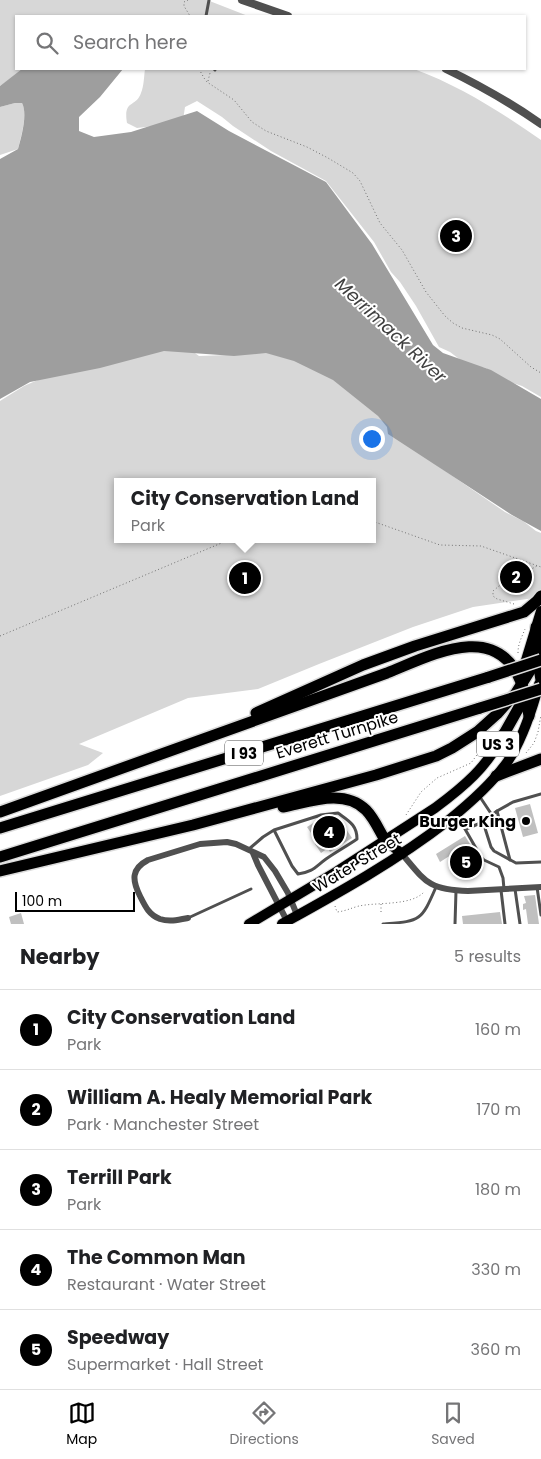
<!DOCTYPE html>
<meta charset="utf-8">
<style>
body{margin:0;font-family:Poppins,sans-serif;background:#f2f2f2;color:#202124}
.scale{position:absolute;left:15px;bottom:12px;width:120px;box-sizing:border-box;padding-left:5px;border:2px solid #000;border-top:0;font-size:14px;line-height:18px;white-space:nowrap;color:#000;-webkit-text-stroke:4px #fff;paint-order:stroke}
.you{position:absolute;left:371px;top:438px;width:18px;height:18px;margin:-12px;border:4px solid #fff;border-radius:50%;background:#1a73e8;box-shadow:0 0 0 8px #1a73e833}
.badge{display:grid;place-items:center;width:32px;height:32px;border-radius:50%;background:#000;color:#fff;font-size:16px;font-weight:700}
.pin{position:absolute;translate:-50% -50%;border:2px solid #fff;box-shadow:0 1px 5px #0006}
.popup{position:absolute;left:114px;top:478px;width:262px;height:65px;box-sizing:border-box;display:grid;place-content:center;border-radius:0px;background:#fff;filter:drop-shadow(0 1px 4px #0005);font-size:16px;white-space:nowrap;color:#757577}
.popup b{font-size:19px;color:#202124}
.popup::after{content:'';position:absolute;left:50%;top:100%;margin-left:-10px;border:10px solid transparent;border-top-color:#fff}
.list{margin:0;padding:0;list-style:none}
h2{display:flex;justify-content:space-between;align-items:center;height:65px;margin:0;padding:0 20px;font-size:21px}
h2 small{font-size:16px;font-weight:400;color:#757577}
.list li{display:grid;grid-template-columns:32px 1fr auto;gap:15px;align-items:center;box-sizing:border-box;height:80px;padding:0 20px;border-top:1px solid #e0e0e0}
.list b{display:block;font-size:19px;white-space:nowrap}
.list p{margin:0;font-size:16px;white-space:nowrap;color:#757577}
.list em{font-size:16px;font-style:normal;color:#757577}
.icon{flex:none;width:28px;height:28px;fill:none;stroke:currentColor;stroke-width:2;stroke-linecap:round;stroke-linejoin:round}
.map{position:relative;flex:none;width:541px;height:924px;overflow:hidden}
.search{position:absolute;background:#fff;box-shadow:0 1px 4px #0004;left:15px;right:15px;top:15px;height:55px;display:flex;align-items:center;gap:12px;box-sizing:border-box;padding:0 18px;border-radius:0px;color:#757577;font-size:19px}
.sheet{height:465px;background:#fff}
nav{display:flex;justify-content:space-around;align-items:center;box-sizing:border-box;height:70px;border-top:1px solid #e0e0e0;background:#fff;font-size:14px;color:#757577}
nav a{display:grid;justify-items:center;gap:2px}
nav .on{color:#000}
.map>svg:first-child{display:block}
</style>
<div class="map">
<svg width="541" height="924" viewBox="0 0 541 924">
<rect width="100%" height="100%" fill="#fff"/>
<g fill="#d7d7d7" fill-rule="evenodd">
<polygon points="0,0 207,0 248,16 16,16 16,69 24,69 0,86"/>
<path d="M145,69H414C460,86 501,112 541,140V397L522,386L510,382L492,374L486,368L467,365L450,352L439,347L416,306L400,282L391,272L374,242L326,181L271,151L233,126L222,117L197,101L185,107L183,120L163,125L137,128L127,123C123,99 136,108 141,93C144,86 144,76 145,69Z"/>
<path d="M15,103H22C28,114 21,137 18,149L0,155V107Z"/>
<path d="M188,348L199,356L227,355L260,351L316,361L366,401L385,424L403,442L505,512L523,521L536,531L541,533V597L473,607L413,627L319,664L258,689L188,698L79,744L103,753L88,765L0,796V401L24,386L54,373L110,355ZM118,482H372V539H118Z"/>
</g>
<path fill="#9e9e9e" d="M22,69H123L100,97L79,117V131L94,137L131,132L197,111L229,131L326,182L372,244L433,345L443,353L491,370L541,399V531L512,515L388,434L387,427L378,416L333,380L294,361L266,353L234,356L164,351L100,368L30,382L0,399V159L18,149C21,138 28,114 22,103H15L0,107V86Z"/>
<g fill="#c0c0c0">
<polygon points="530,804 538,833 523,837 515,808"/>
<polygon points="330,817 333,817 340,828 344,826 352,838 330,852 328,848 321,853 315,844 317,842 307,827 318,820"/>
<polygon points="465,836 470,844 467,845 478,862 462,872 451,855 440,862 436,854"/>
<polygon points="535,895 539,924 528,924 526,909 523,910 523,904 526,903 524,896"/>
<polygon points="500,912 502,924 463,924 462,916"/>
<polygon points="21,913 24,924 11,924 9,917"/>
</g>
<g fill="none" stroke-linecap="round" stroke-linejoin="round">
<g stroke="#dbdbdb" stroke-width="12">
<g id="primary">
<polyline points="523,670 541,611"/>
<polyline points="385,840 402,854"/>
<path d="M249,924L336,872L435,808C462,788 489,766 503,734"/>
<path d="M282,924C340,892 396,861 449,820C470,803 492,784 508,761C523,738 532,710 539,684"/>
</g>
</g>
<g stroke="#dbdbdb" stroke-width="14">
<g id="motorway">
<polyline points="536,627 536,649 541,680"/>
<polyline points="256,713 363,665 415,646 524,612 537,601 541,596"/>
<polyline points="500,741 518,709 526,693"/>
<polyline points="496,776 541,759"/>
<path d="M283,807C309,802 344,788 366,810C374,818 379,830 385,840"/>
<path d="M0,812L387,673C430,656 496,619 521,682C525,691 527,705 529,716"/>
<polyline points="0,828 489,677"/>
<polyline points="0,857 480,708"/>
<polyline points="0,871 193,825 376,775 436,756 452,748 477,732 497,714 516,693 541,653"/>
</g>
</g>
<g stroke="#727272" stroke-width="1" stroke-dasharray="1 2.5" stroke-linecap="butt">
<polyline points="188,0 184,2 184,6 190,16"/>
<polyline points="199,69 204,78 207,82 234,100 252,122 266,131 307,147 328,158 353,173 360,181 380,223 402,250 426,292 445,316 453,323 462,328 492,335 500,339 531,367 541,373"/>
<polyline points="208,81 210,73"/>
<polyline points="372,521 440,545 481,546 541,567"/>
<polyline points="514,604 497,599 493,596 493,591 499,586 537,566"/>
<polyline points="0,636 231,539"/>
<path d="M518,653C518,643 522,637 525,629"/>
<polyline points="526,753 534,743 538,732 541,715"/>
<polyline points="406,815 421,792 437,778 471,763 490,737"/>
<polyline points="381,904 381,913"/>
<path d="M335,906L337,912C346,911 351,908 359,906C378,902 411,906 424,892"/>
</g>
<g stroke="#505050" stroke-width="3">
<polyline points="206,16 209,0"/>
<polyline points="214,69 215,70"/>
<polyline points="480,797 492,815"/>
<polyline points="457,815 481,857 484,860 499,867 503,878 504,889"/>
<polyline points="483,822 491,847 494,851 516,863 541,862"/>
<polyline points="466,829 483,822 497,811"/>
<path d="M249,849L263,837L274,830L321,815L338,813C349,821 357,825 357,839C347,846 336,852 326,859C315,867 313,872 298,874L292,866L274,830"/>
<polyline points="510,860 497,811 513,802 541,794"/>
<polyline points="537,887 541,915"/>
<polyline points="515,889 520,924"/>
<polyline points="501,890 505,924"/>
<polyline points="188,918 251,889"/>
<path d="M383,924C420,921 421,922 436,887"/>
<polyline points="455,924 456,891"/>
</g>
<g stroke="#505050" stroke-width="6">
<polyline points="253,853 258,865 287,921"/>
<path d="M402,854C425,881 428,890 468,891L541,887"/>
<path d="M188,918C178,920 169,922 160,919C149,915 145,906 140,896C132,880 131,869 148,860L200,844L227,842L236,844L264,857L275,871L288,893L297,915"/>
</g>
<g stroke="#505050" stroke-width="8">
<polyline points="242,0 288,16"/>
<path d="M446,69C479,85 511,103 541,124"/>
</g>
<use href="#primary" stroke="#000" stroke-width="10"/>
<use href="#motorway" stroke="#000" stroke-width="11"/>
<g stroke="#dbdbdb" stroke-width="14" stroke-linecap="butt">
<g id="motorway-bridge">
<polyline points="489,677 541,660"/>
<polyline points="480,708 541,689"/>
</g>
</g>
<use href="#motorway-bridge" stroke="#000" stroke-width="11"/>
</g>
<circle fill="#000" stroke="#fff" stroke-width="2" cx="526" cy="821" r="5"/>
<g text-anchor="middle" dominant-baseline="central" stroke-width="4" stroke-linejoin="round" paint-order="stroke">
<g fill="#fff" stroke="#4c4c4c" stroke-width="1">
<rect x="477" y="731.5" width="42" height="25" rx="4"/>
<rect x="225" y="740.5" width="38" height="25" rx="4"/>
</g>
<g font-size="15" font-weight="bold" fill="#000">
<text x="498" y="744">US 3</text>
<text x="244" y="753">I 93</text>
</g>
<g font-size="16" fill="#000" stroke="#fff">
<text transform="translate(337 735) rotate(-17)">Everett Turnpike</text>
<text transform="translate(357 863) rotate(-31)">Water Street</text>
</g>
<g font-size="16" font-weight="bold" fill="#000" stroke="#fff" text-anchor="end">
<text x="516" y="821">Burger King</text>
</g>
<g font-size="18" font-style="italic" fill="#3f3f3f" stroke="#fff">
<text transform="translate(391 330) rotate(43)">Merrimack River</text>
</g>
</g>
</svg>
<div class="scale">100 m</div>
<div class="you"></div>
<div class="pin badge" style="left:245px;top:578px">1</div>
<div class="popup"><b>City Conservation Land</b>Park</div>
<div class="pin badge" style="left:516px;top:577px">2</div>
<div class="pin badge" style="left:456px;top:236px">3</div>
<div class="pin badge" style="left:329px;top:832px">4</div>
<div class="pin badge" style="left:466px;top:862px">5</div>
<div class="search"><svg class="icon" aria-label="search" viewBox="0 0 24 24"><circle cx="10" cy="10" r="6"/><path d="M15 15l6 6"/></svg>Search here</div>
</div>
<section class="sheet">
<h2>Nearby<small>5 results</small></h2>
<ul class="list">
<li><span class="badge">1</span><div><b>City Conservation Land</b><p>Park</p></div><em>160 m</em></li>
<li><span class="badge">2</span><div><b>William A. Healy Memorial Park</b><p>Park · Manchester Street</p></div><em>170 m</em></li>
<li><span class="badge">3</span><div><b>Terrill Park</b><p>Park</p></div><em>180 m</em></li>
<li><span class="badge">4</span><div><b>The Common Man</b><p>Restaurant · Water Street</p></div><em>330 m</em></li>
<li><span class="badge">5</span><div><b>Speedway</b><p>Supermarket · Hall Street</p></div><em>360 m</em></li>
</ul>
</section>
<nav>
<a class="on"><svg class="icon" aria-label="map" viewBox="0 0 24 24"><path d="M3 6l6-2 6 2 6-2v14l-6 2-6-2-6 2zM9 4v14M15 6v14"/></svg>Map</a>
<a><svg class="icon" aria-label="directions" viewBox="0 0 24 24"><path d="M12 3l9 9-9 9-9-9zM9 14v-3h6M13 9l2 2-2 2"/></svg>Directions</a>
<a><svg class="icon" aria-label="saved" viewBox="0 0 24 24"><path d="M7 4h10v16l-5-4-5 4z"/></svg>Saved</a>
</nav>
